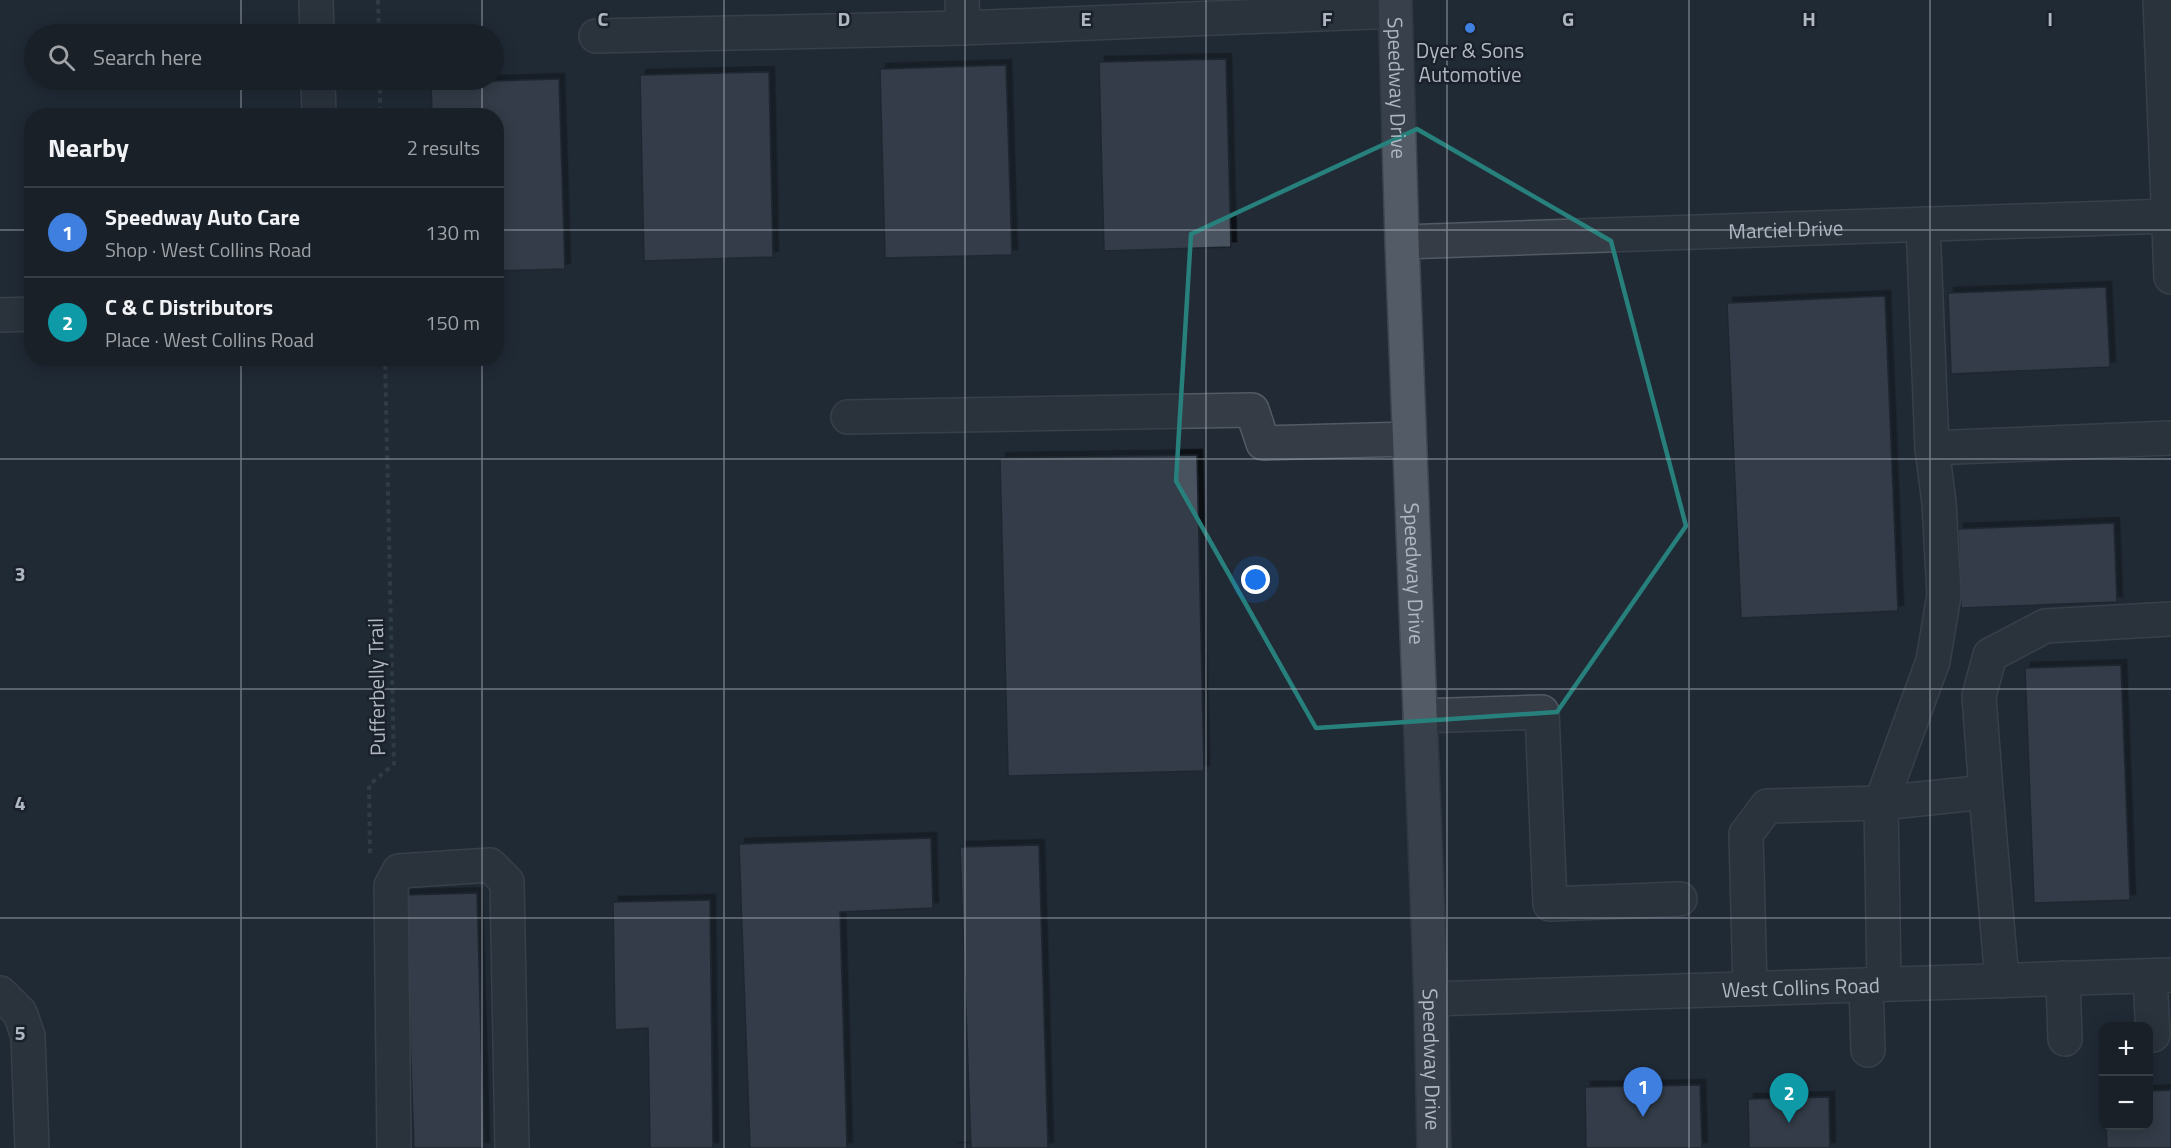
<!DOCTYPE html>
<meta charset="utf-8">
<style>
body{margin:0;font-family:"Titillium Web",sans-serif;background:#262d34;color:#f1f3f6}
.controls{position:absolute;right:18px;bottom:18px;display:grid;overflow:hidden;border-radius:12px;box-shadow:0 3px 15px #0003}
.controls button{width:54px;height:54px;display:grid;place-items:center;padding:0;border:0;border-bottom:2px solid #373e45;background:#192028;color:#f1f3f6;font:30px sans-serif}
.you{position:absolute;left:1256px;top:580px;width:21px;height:21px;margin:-15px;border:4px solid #fff;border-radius:50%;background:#1a73e8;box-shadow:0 0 0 9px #1a73e833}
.badge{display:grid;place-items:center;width:39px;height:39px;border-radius:50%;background:#db2777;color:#fff;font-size:20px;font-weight:700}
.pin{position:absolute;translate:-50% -50px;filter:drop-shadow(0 2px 3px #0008)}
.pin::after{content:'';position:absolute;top:32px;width:21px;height:18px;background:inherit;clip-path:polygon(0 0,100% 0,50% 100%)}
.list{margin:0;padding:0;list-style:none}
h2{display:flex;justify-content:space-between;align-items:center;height:78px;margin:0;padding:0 24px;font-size:26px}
h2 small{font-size:20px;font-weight:400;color:#9fa3a8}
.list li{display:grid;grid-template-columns:39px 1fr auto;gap:18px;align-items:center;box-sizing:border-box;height:90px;padding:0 24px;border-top:2px solid #373e45}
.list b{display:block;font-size:22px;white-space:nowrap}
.list p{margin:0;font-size:20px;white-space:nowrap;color:#9fa3a8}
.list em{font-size:20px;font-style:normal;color:#9fa3a8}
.icon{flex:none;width:33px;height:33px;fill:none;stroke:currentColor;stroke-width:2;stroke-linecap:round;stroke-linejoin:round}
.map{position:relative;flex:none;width:2171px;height:1148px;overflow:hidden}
.search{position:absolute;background:#192028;box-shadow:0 3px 15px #0003;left:24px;top:24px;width:480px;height:66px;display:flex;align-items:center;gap:15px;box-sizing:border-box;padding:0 21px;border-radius:33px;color:#9fa3a8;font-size:22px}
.panel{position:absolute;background:#192028;box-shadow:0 3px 15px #0003;left:24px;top:108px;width:480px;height:258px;border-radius:24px}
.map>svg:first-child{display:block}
</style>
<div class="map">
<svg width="2171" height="1148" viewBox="0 0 2171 1148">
<defs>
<filter id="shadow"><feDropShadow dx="5.5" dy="-5.5" stdDeviation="0" flood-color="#0009"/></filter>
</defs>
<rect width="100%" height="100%" fill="#212a35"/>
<g fill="#48525f" stroke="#1c232c" stroke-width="1.5" filter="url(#shadow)">
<polygon points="1226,59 1231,247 1104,251 1099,62"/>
<polygon points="1006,65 1012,255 885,258 880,69"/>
<polygon points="769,72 773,257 644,261 640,75"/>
<polygon points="559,79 565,269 496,271 496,116 432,116 431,83"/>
<polygon points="2106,287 2110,367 1951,374 1948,293"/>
<polygon points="1885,296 1898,611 1741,618 1727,303"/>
<polygon points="1197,455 1204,771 1008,776 1000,458"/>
<polygon points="2114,523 2117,602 1961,608 1958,529"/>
<polygon points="2121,665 2130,900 2034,903 2025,668"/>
<polygon points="931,838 933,908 840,912 847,1148 750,1148 739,844"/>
<polygon points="1039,845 1048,1148 951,1148 971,1148 960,847"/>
<polygon points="477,893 484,1148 414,1148 405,895"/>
<polygon points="710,900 713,1148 650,1148 648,1028 615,1030 613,902"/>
<polygon points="1700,1085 1702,1148 1586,1148 1585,1087"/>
<polygon points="2171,1090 2171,1148 2107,1148 2106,1126 2148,1126 2148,1091"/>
<polygon points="1829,1097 1830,1148 1749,1148 1748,1099"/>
</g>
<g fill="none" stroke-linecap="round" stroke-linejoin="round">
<g stroke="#525a63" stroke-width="36">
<g id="minor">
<polyline points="316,0 317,34"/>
<polyline points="962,0 963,28"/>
<polyline points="2160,0 2171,277"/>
<polyline points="596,36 963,28 1395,11"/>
<polyline points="318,80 319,116"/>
<path id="s1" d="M1402,242L2169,216"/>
<polyline points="0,315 32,314"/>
<polyline points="848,417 1252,410 1263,443 1409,439"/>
<polyline points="1932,448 2171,438"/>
<polyline points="1420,716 1542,712 1550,904 1680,899"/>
<polyline points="1986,792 2002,981"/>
<polyline points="2150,976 2153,1035"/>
<polyline points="2063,978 2065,1039"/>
<polyline points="1884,984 1881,803 1933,661 1944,595 1939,503 1932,448 1923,224"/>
<polyline points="1866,985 1868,1050"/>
<polyline points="1750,989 1746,834 1767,806 1881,803 1986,792 1979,696 1990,655 2045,626 2171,619"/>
<polyline points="0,993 20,1013 28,1036 32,1148"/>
<path id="s2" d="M1431,999L2171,975"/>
<polyline points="394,1148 391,886 399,871 490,865 507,882 512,1148"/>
</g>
</g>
<g stroke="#3e454f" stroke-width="36">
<g id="major">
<path id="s3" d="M1395,0L1402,242L1431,999L1434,1148"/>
</g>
</g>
<g stroke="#415254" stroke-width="4" stroke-dasharray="4.5 4.5" stroke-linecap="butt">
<polyline points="378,0 379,34"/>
<polyline points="380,80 380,116"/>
<polyline points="370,853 369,785 394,764 385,358"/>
</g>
<use href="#minor" stroke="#353c46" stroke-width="33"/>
<use href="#major" stroke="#535b66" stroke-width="33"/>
</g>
<path d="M0 0H2171V1148H0ZM1417,129L1611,241L1686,526L1557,712L1316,728L1176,481L1191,234Z" fill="#212a35" fill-opacity=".55" fill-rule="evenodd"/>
<path fill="none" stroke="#27807b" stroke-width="4.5" stroke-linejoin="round" d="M1417,129L1611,241L1686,526L1557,712L1316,728L1176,481L1191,234Z"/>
<path fill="none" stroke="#afb7c2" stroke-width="1.5" stroke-opacity="0.55" d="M241,0V34M482,0V34M724,0V1148M965,0V1148M1206,0V1148M1447,0V1148M1689,0V1148M1930,0V1148M241,80V116M482,80V116M0,230H32M496,230H2171M241,358V1148M482,358V1148M0,459H2171M0,689H2171M0,918H2171"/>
<circle fill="#3f7fe0" stroke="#1a212a" stroke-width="2" cx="1470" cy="28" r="6"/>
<g text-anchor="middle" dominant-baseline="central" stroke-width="5" stroke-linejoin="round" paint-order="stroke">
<g font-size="21" fill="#afb7c2" stroke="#1a212a">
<text x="1470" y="50">Dyer &amp; Sons<tspan x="1470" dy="24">Automotive</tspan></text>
</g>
<g font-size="21" fill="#afb7c2" stroke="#1a212a">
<text stroke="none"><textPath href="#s3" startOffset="88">Speedway Drive</textPath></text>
<text stroke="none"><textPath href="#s1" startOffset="384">Marciel Drive</textPath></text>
<text stroke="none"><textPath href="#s3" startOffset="574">Speedway Drive</textPath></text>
<text transform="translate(376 687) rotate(-91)">Pufferbelly Trail</text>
<text stroke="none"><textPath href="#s2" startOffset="370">West Collins Road</textPath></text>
<text stroke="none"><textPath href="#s3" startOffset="1060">Speedway Drive</textPath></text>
</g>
</g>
<g font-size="20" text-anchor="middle" font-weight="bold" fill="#afb7c2" stroke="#1a212a" stroke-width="5" stroke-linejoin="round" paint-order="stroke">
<text x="603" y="26">C</text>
<text x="844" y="26">D</text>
<text x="1086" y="26">E</text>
<text x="1327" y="26">F</text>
<text x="1568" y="26">G</text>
<text x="1809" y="26">H</text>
<text x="2050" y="26">I</text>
<text x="20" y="581">3</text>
<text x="20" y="810">4</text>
<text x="20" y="1040">5</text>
</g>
</svg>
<div class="controls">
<button>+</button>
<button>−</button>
</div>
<div class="you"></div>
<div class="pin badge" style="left:1643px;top:1117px;background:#3f7fe0">1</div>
<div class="pin badge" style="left:1789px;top:1123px;background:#0f9aa8">2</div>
<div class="search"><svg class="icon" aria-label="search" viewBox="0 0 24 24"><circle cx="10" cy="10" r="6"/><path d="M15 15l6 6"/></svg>Search here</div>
<section class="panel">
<h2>Nearby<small>2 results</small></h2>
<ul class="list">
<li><span class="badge" style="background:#3f7fe0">1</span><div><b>Speedway Auto Care</b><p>Shop · West Collins Road</p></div><em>130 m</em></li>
<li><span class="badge" style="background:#0f9aa8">2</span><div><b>C &amp; C Distributors</b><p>Place · West Collins Road</p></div><em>150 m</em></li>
</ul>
</section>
</div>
